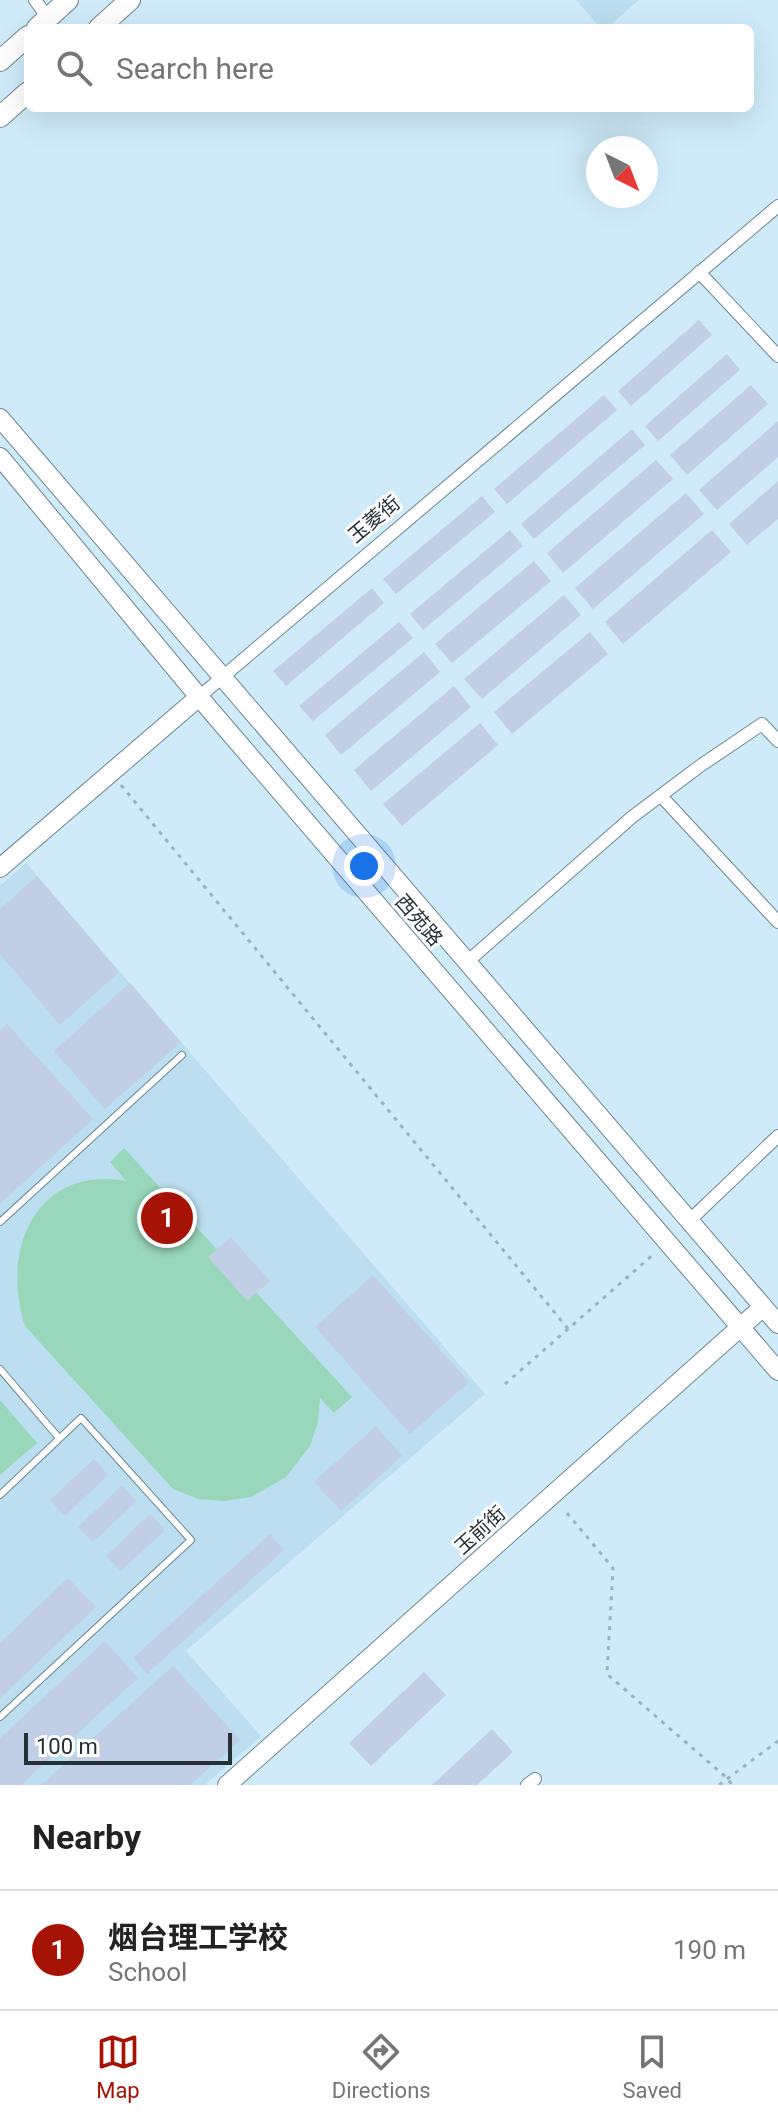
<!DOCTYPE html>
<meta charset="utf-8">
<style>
body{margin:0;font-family:Roboto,"Noto Sans SC",sans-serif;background:#f2f2f2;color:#222}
.compass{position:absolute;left:586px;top:136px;width:72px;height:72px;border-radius:50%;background:#fff;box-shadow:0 8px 32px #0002;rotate:138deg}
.scale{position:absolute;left:24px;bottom:20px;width:208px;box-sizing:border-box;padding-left:8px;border:4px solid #263136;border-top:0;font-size:22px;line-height:28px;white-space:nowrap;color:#263136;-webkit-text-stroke:6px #fff;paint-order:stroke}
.you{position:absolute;left:364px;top:866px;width:28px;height:28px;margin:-20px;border:6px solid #fff;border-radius:50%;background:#1a73e8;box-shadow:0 0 0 12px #1a73e833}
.badge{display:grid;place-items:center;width:52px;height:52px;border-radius:50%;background:#a61204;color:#fff;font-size:26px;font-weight:700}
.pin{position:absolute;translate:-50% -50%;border:4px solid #fff;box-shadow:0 2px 8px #0006}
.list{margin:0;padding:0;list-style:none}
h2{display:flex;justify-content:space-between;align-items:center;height:104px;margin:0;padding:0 32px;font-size:34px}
h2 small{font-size:26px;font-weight:400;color:#767676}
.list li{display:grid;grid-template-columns:52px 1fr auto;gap:24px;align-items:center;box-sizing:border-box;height:120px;padding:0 32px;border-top:2px solid #e0e0e0}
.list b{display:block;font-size:30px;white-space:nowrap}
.list p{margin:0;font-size:26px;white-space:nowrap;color:#767676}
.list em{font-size:26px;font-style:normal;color:#767676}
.icon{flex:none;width:44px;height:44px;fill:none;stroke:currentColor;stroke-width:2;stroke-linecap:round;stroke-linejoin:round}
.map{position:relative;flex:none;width:778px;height:1785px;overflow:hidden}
.search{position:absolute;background:#fff;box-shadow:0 8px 32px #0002;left:24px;right:24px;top:24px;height:88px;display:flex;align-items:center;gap:20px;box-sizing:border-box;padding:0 28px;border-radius:12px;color:#767676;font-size:30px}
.sheet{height:224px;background:#fff}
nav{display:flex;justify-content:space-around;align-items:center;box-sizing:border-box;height:112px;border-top:2px solid #e0e0e0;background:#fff;font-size:22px;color:#767676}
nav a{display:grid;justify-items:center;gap:4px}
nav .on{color:#a61204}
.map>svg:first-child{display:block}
</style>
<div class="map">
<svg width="778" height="1785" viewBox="0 0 778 1785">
<rect width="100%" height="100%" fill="#cfebf9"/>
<g fill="#bbdff0">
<polygon points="576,0 639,0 607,28 601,28"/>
<polygon points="26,863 485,1394 186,1651 261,1736 205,1785 0,1785 0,886"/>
</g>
<g fill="#98d7b9">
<path d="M124,1148L352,1397L334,1413L320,1398L318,1422L310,1446L286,1477L251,1497L224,1501L198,1499L173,1489L25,1326C0,1249 37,1165 126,1181L110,1162Z"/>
<polygon points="0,1400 37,1443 0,1475"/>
</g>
<g fill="#c1cee5">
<polygon points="699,320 712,335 631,406 618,391"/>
<polygon points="727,354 740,370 658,441 645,426"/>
<polygon points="751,385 768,404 687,475 670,455"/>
<polygon points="604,395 617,410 507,504 494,489"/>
<polygon points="778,421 778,457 717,510 699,490"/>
<polygon points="632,429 645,445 534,539 521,524"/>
<polygon points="656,460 673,479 563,573 547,553"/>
<polygon points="778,481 778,519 747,545 729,524"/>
<polygon points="686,493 704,514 593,609 575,588"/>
<polygon points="482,496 495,512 396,594 383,579"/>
<polygon points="510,530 523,546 423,630 410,614"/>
<polygon points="712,530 731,552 623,644 605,622"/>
<polygon points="534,561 551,581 452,663 435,644"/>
<polygon points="372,588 384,603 286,686 273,671"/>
<polygon points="564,595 581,615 482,699 464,679"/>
<polygon points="399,622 413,638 313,721 299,706"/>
<polygon points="590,632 608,654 512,734 494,712"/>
<polygon points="424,652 440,672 341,755 325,735"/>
<polygon points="454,686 471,707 371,791 354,770"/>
<polygon points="480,723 498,745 402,826 383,804"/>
<polygon points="37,876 119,972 60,1025 0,954 0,909"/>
<polygon points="130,983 181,1042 105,1109 54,1051"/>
<polygon points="7,1024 93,1119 0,1204 0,1031"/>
<polygon points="231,1237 270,1281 247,1301 208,1257"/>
<polygon points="373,1275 469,1382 410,1434 315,1327"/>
<polygon points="376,1426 402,1456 341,1511 314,1482"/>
<polygon points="94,1459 108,1475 65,1516 50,1500"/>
<polygon points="122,1486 137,1501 93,1542 78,1527"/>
<polygon points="150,1514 165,1530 121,1571 106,1556"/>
<polygon points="270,1534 284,1550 147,1674 133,1658"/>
<polygon points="68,1578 96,1607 0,1698 0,1643"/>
<polygon points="105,1641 138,1678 21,1785 0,1785 0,1738"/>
<polygon points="173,1666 240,1740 190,1785 41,1785"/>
<polygon points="424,1672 446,1695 371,1766 349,1743"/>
<polygon points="492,1729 513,1752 477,1785 432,1785"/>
</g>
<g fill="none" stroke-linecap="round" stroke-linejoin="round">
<g stroke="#6b8591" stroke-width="8">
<g id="lane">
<polyline points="0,1222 182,1055"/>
<polyline points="0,1369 59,1438"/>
<polyline points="0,1495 81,1418 191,1540 0,1717"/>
</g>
</g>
<g stroke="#6b8591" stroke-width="14">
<g id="street">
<polyline points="35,0 48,18"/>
<polyline points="699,272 778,356"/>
<polyline points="199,697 778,206"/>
<polyline points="662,797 778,922"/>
<polyline points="467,962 632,817 700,766 762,724 778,741"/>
<polyline points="689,1221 778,1136"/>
<polyline points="527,1785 535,1779"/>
</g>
</g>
<g stroke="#6b8591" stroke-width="20">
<g id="secondary">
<polyline points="0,418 778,1324"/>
<polyline points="0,457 199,697 778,1371"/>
<polyline points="0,868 199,697"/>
<polyline points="227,1785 763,1307"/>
</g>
</g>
<g stroke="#6b8591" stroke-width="22">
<g id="primary">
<polyline points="37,28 68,0"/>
<polyline points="99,28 130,0"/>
<polyline points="0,61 28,36"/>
<polyline points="0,117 28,92"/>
</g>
</g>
<g stroke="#9cb3be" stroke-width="3" stroke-dasharray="4 6" stroke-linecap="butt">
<polyline points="121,785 569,1330"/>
<polyline points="505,1384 655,1253"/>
<polyline points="567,1513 613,1568 607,1674 727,1778 732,1785"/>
<polyline points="719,1785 778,1741"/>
</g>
<use href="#lane" stroke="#fff" stroke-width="6"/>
<use href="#street" stroke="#fff" stroke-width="12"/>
<use href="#secondary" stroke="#fff" stroke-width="18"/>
<use href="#primary" stroke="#fff" stroke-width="20"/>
</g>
<g text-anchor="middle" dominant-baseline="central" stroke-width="6" stroke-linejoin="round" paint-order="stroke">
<g font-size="20" fill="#263136" stroke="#fff">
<text transform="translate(374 519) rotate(-40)">玉菱街</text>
<text transform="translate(419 920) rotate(49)">西苑路</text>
<text transform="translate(480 1530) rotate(-42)">玉前街</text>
</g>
</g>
</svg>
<svg class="compass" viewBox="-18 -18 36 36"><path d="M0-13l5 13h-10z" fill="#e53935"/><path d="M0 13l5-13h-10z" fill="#767676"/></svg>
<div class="scale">100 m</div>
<div class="you"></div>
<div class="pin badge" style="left:167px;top:1218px">1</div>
<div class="search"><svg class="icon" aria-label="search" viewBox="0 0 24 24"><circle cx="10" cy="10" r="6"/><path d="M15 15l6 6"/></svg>Search here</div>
</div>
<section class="sheet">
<h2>Nearby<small></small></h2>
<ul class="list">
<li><span class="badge">1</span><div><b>烟台理工学校</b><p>School</p></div><em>190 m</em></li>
</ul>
</section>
<nav>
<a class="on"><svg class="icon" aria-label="map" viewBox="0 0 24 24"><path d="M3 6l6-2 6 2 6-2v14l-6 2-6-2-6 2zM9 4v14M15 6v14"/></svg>Map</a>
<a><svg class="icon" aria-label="directions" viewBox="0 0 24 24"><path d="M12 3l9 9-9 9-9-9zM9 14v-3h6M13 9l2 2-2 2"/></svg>Directions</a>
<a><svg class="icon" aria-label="saved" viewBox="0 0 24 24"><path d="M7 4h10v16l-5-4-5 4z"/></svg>Saved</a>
</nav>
